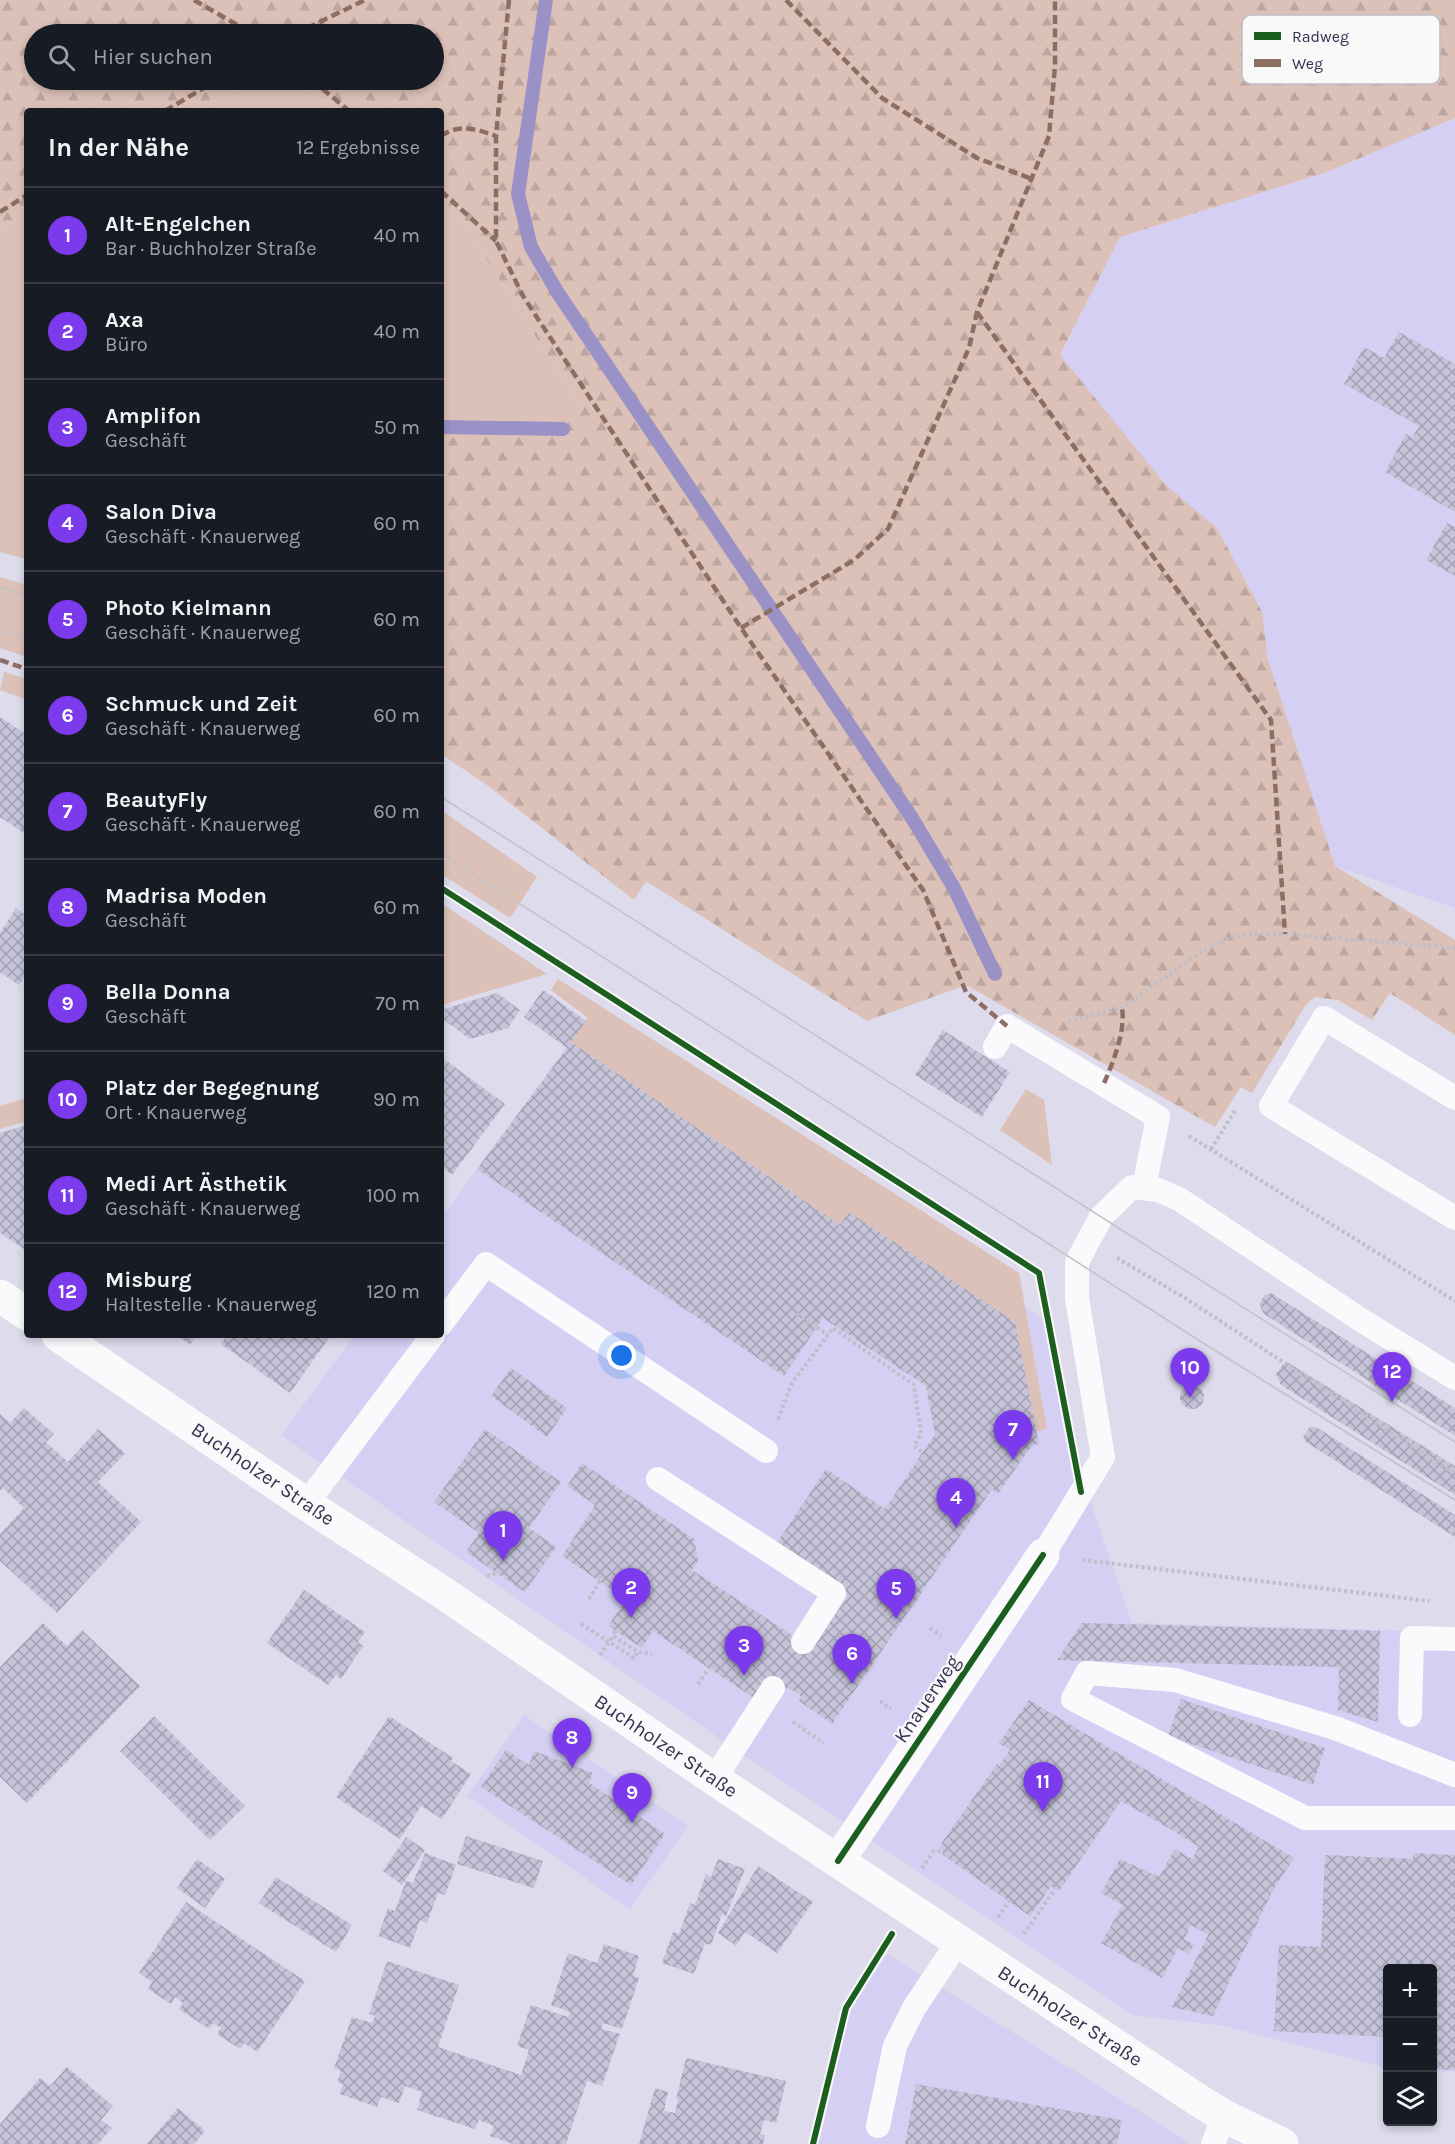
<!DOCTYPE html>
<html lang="de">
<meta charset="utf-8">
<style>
body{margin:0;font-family:Karla,sans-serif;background:#20242c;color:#f1f3f6}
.controls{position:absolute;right:18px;bottom:18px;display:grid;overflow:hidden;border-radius:6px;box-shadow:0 3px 9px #0003}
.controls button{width:54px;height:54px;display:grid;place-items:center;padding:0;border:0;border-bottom:2px solid #363941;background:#171b24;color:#f1f3f6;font:30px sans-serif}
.you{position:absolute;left:622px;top:1356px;width:21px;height:21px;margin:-15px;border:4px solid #fff;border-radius:50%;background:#1a73e8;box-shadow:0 0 0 9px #1a73e833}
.badge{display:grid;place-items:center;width:39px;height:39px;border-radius:50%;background:#7c3aed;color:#fff;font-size:20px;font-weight:700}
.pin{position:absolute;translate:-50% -50px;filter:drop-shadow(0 2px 3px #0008)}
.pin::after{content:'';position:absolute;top:32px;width:21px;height:18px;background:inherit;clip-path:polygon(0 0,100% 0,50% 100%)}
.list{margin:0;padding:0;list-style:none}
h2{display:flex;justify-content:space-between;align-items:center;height:78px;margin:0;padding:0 24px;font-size:26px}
h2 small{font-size:20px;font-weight:400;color:#9ea1a6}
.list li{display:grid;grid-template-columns:39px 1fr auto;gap:18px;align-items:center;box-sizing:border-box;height:96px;padding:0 24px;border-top:2px solid #363941}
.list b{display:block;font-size:22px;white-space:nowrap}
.list p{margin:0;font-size:20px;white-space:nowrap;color:#9ea1a6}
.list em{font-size:20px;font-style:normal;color:#9ea1a6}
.icon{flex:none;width:33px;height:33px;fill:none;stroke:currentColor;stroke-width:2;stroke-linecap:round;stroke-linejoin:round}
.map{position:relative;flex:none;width:1455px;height:2144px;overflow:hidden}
.search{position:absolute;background:#171b24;box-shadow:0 3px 9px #0003;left:24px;top:24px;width:420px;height:66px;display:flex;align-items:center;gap:15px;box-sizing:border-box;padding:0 21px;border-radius:33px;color:#9ea1a6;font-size:22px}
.panel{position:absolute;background:#171b24;box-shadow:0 3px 9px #0003;left:24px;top:108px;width:420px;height:1230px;border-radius:6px}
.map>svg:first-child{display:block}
</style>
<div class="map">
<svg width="1455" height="2144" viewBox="0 0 1455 2144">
<defs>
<pattern id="forest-firs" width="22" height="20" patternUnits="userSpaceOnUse" patternTransform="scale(1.5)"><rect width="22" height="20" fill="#dcc1b8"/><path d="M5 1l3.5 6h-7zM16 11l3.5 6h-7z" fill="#bda6a0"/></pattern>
<pattern id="building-cross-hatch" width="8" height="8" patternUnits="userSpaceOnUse" patternTransform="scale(1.5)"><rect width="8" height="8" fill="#c7c4da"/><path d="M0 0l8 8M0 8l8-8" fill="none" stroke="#a2a0b3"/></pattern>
</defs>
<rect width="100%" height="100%" fill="#dddbec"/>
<g fill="#d4cff3">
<polygon points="1455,118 1455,908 1335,866 1268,659 1262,612 1217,528 1166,485 1060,356 1120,237 1327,172"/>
<polygon points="583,1025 1045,1320 1071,1445 1132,1623 1455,1632 1455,2072 1433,2071 1432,1968 1388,1968 1387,2068 1225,2026 1133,2015 739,1752 281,1435 355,1335 441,1335 441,1218"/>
<polygon points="524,1715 688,1826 630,1909 467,1796"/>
<polygon points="887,1954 1174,2133 1190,2144 819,2144 849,2013"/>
</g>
<g fill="#dcc1b8">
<polygon points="251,80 297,80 333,111 198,111"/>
<polygon points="441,206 468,230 583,411 560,428 441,428"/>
<polygon points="27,213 27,559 0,552 0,229"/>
<polygon points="0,577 27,585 27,657 0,648"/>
<polygon points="4,672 27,679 27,700 0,690"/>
<polygon points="441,810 537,877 510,918 441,874"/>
<polygon points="441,903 547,974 441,1005"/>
<polygon points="558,979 1019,1273 1047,1429 1036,1431 849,1213 840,1225 571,1042 588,1018 551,990"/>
<polygon points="1026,1089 1044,1100 1052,1165 1000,1130"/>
<polygon points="27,1098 27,1121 0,1129 0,1106"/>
</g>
<polygon fill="url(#forest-firs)" points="0,0 1455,0 1455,118 1327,172 1120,237 1060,355 1166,485 1217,528 1262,612 1268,659 1335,866 1455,940 1455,1035 1390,993 1372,1020 1338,1000 1315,997 1305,1006 1252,1093 1241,1087 1215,1127 966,985 867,1021 646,881 634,900 487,785 441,754 441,428 559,428 583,411 468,230 441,206 441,111 333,111 297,80 434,80 434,34 34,34 34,80 251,80 198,111 27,111 27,213 0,229"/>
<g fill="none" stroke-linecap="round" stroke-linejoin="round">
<g stroke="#9a91c7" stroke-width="14">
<polyline points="546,0 518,194 531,247 558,293 912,818 954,888 995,974"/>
<polyline points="441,427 563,429"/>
</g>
</g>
<g fill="url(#building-cross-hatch)">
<polygon points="1399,332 1455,364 1455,512 1385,472 1406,434 1412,438 1419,426 1344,384 1364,347 1384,358"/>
<polygon points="1447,523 1455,527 1455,576 1426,560"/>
<polygon points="0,717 27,735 27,835 0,817"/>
<polygon points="16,908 27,916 27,973 19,985 0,972 0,933"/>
<polygon points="543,990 586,1021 571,1042 840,1225 849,1212 1015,1322 1039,1444 1032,1445 998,1494 992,1489 832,1724 799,1701 801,1696 787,1687 781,1694 754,1698 653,1631 642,1648 608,1626 626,1599 562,1556 595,1505 567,1486 582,1463 694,1539 698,1561 692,1570 812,1648 848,1596 775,1546 826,1469 885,1509 935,1434 926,1386 823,1318 784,1376 477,1169 567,1048 524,1017"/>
<polygon points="497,993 520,1010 508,1028 470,1039 441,1018 441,1010"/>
<polygon points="943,1030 1010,1072 982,1117 915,1075"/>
<polygon points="441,1057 505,1104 452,1175 441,1166"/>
<polygon points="27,1125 27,1251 0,1233 0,1133"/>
<polygon points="1271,1293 1455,1408 1455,1436 1264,1314 1259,1304 1265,1295"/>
<polygon points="176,1335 197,1335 190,1345"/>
<polygon points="227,1335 331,1335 290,1393 221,1344"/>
<polygon points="1289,1363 1455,1466 1455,1495 1281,1385 1276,1374 1283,1364"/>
<polygon points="511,1368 567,1408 547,1437 491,1396"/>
<circle cx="1192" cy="1397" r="12"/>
<polygon points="24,1408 54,1434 46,1442 68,1462 98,1429 125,1453 98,1482 141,1522 57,1613 0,1561 0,1534 24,1508 3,1488 0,1491 0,1414 10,1423"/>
<polygon points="1310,1427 1316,1427 1455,1515 1455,1537 1306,1442 1303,1437"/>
<polygon points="485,1429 561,1482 529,1528 556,1547 525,1592 466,1552 479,1533 434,1502"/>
<polygon points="304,1590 365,1632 358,1642 363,1646 341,1679 336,1675 328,1685 267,1643"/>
<polygon points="43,1623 67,1646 82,1630 140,1686 27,1803 0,1777 0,1667"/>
<polygon points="1082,1623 1380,1631 1378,1722 1338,1710 1339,1667 1057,1660"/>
<polygon points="1181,1699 1325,1748 1313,1785 1168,1736"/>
<polygon points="1029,1700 1294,1858 1273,1890 1213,2016 1172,2007 1208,1935 1191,1925 1184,1939 1194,1945 1189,1954 1178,1948 1162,1978 1101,1943 1123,1905 1101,1893 1120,1859 1159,1877 1175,1849 1192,1859 1199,1847 1167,1827 1121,1801 1059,1891 1051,1886 1030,1916 943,1855 941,1844 997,1764 999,1766 1010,1750 999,1743"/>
<polygon points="154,1716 245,1806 210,1840 120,1751"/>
<polygon points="389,1716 453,1758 451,1761 471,1774 442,1819 421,1806 400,1839 336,1797"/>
<polygon points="506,1750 529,1765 534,1751 593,1773 589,1783 665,1834 631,1885 481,1787"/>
<polygon points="466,1836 543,1861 534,1888 457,1864"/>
<polygon points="406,1837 425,1850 402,1885 383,1871"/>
<polygon points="425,1853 456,1865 445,1895 438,1893 427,1923 420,1920 410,1948 378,1936 388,1908 395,1911 406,1881 413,1883"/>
<polygon points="1413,1853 1455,1855 1455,2070 1432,2069 1432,1968 1388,1968 1388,2037 1274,2031 1279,1945 1321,1947 1325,1855 1413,1859"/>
<polygon points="197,1859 225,1879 205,1908 177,1888"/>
<polygon points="718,1859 745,1869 726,1916 722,1914 711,1945 705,1943 694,1974 662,1963 673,1932 679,1934 690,1903 695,1905 706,1874 711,1877"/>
<polygon points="758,1866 813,1902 777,1953 745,1932 736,1946 718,1933"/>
<polygon points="276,1877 352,1925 336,1952 259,1903"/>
<polygon points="186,1902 305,1981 257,2052 244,2043 240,2049 217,2034 221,2028 213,2023 209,2029 179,2009 183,2003 175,1997 171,2004 148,1989 152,1982 139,1973"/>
<polygon points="604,1944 639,1956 633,1976 639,1978 622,2029 603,2023 601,2029 620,2034 602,2086 587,2081 566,2144 513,2144 490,2136 494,2126 479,2120 475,2129 417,2110 422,2092 405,2086 399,2103 381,2097 377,2107 340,2094 343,2084 337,2082 341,2071 334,2068 352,2017 372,2023 375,2016 369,2014 387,1961 459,1985 438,2047 521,2075 529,2050 517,2046 531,2005 568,2017 570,2012 551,2005 568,1953 597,1963"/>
<polygon points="686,2058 786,2081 776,2123 764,2120 760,2134 765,2135 763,2144 639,2144 655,2088 668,2092 664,2111 675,2113 678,2099 676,2099"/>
<polygon points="67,2067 113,2106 101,2120 112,2128 98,2144 0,2144 0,2124 40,2078 50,2086"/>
<polygon points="916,2084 1122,2120 1117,2144 905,2144"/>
<polygon points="178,2108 205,2131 194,2144 147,2144"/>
</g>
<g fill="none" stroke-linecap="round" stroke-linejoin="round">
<g stroke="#c0bec8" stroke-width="4" stroke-dasharray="3 3" stroke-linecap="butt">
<polyline points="1068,1021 1122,1008 1204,950 1227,939 1248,934 1285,934 1455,948"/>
<polyline points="1189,1136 1455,1301"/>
<polyline points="1211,1149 1236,1109"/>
<polyline points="1117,1258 1185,1298 1455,1474"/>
<polyline points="797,1314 828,1335"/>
<polyline points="778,1419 792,1383 833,1328 914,1385 921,1434 914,1446 923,1453"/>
<polyline points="1082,1560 1429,1601"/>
<polyline points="487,1576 497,1573"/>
<polyline points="589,1599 600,1581"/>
<polyline points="581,1624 634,1658 638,1652"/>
<polyline points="930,1628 941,1636"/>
<polyline points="615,1631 613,1636 638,1652 652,1654"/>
<polyline points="600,1655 613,1636"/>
<polyline points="698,1684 709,1668"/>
<polyline points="880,1701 891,1709"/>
<polyline points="793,1722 824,1743"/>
<polyline points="922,1868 933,1852 942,1851"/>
<polyline points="998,1917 1009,1901"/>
<polyline points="1024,1934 1055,1889"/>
</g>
<g stroke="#fafafc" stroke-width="24">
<polyline points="995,1047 1007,1026 1158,1117 1144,1187"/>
<polyline points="1455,1098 1324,1018 1271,1106 1455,1218"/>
<polyline points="441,1324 486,1264 766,1451"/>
<polyline points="658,1479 834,1593 803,1642"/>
<polyline points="306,1504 433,1335"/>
<polyline points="1043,1555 1103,1457 1077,1298 1077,1262 1101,1217 1132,1187 1158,1190 1179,1199 1361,1320 1455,1378"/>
<polyline points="1410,1715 1412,1638 1455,1639"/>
<polyline points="1455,1775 1335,1728 1175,1680 1087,1673 1073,1699 1305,1818 1455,1818"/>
<polyline points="714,1779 773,1688"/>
<polyline points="878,2126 895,2046 914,2008 958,1942"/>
<polyline points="1213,2144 1224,2116"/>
</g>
<polyline stroke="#fafafc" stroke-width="33" points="838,1861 1043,1555"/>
<g stroke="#fafafc" stroke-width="33">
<polyline points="0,1296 27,1314"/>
<polyline points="58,1335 306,1504 445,1594 714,1779 1198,2100 1224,2116 1282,2144"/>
</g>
<g stroke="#c3c2c7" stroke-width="1.5">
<polyline points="0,587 27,595"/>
<polyline points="0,631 27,639"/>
<polyline points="441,797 1455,1442"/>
<polyline points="441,853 1203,1343 1455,1500"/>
</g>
<g stroke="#8d6e63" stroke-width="4.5" stroke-dasharray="9 4.5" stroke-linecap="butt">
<polyline points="194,0 253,34"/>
<polyline points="509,0 496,136 496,241 523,296 741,628 923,890 966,992 1007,1026"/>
<polyline points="786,0 882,98 977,158 1032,179"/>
<polyline points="295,34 365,0"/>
<polyline points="312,80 349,111"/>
<polyline points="165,111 217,80"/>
<path d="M441,136C460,123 476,129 496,136"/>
<polyline points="441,191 496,241"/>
<polyline points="0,212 27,195"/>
<polyline points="977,312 1271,720 1285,934"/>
<polyline points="741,628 854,560 888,529 969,348 977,312 1049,136 1055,66 1055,0"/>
<polyline points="0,660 27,669"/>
<path d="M1104,1083C1113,1063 1126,1030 1122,1008"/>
</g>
<g stroke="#f9f9f9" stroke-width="10">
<g id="cycleway">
<polyline points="441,888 1039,1273 1081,1492"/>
<polyline points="838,1861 1043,1555"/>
<polyline points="813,2144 846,2008 892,1934"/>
</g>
</g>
<use href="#cycleway" stroke="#1b5e20" stroke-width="6"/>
</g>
<g text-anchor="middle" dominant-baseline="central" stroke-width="4.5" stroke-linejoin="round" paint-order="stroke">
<g font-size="20" fill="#373251" stroke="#f9f9f9">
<text transform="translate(263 1474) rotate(34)">Buchholzer Straße</text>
<text transform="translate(927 1699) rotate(-56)">Knauerweg</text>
<text transform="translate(666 1746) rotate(34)">Buchholzer Straße</text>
<text transform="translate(1070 2016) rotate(33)">Buchholzer Straße</text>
</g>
</g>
<rect x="1242" y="15" width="198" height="69" rx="9" fill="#f9f9f9" stroke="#bfbdc7" stroke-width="1.5"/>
<rect x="1254" y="32" width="27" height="8" fill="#1b5e20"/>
<rect x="1254" y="59" width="27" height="8" fill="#8d6e63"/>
<g font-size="16" fill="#373251">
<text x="1292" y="42">Radweg</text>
<text x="1292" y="69">Weg</text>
</g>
</svg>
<div class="controls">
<button>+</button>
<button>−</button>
<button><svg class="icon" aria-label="layers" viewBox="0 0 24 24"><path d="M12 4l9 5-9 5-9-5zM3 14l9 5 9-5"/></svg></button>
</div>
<div class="you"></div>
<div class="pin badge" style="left:503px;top:1561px">1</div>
<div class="pin badge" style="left:631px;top:1618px">2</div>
<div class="pin badge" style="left:744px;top:1676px">3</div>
<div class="pin badge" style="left:956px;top:1528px">4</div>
<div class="pin badge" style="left:896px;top:1619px">5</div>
<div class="pin badge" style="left:852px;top:1684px">6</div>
<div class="pin badge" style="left:1013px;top:1460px">7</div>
<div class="pin badge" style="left:572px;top:1768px">8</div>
<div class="pin badge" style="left:632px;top:1823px">9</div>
<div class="pin badge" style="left:1190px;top:1398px">10</div>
<div class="pin badge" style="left:1043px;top:1812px">11</div>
<div class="pin badge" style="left:1392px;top:1402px">12</div>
<div class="search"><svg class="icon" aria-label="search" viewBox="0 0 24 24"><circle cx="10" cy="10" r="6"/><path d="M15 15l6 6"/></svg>Hier suchen</div>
<section class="panel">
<h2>In der Nähe<small>12 Ergebnisse</small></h2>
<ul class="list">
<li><span class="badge">1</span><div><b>Alt-Engelchen</b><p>Bar · Buchholzer Straße</p></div><em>40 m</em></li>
<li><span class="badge">2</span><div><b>Axa</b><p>Büro</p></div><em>40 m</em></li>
<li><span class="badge">3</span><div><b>Amplifon</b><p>Geschäft</p></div><em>50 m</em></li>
<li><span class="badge">4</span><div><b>Salon Diva</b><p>Geschäft · Knauerweg</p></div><em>60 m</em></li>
<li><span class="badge">5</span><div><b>Photo Kielmann</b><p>Geschäft · Knauerweg</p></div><em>60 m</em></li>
<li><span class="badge">6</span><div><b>Schmuck und Zeit</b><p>Geschäft · Knauerweg</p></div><em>60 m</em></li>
<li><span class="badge">7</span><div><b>BeautyFly</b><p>Geschäft · Knauerweg</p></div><em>60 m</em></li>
<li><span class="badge">8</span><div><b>Madrisa Moden</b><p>Geschäft</p></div><em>60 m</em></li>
<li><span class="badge">9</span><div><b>Bella Donna</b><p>Geschäft</p></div><em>70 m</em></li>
<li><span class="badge">10</span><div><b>Platz der Begegnung</b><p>Ort · Knauerweg</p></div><em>90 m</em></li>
<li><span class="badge">11</span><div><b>Medi Art Ästhetik</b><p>Geschäft · Knauerweg</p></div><em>100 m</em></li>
<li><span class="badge">12</span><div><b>Misburg</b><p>Haltestelle · Knauerweg</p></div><em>120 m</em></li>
</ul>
</section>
</div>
